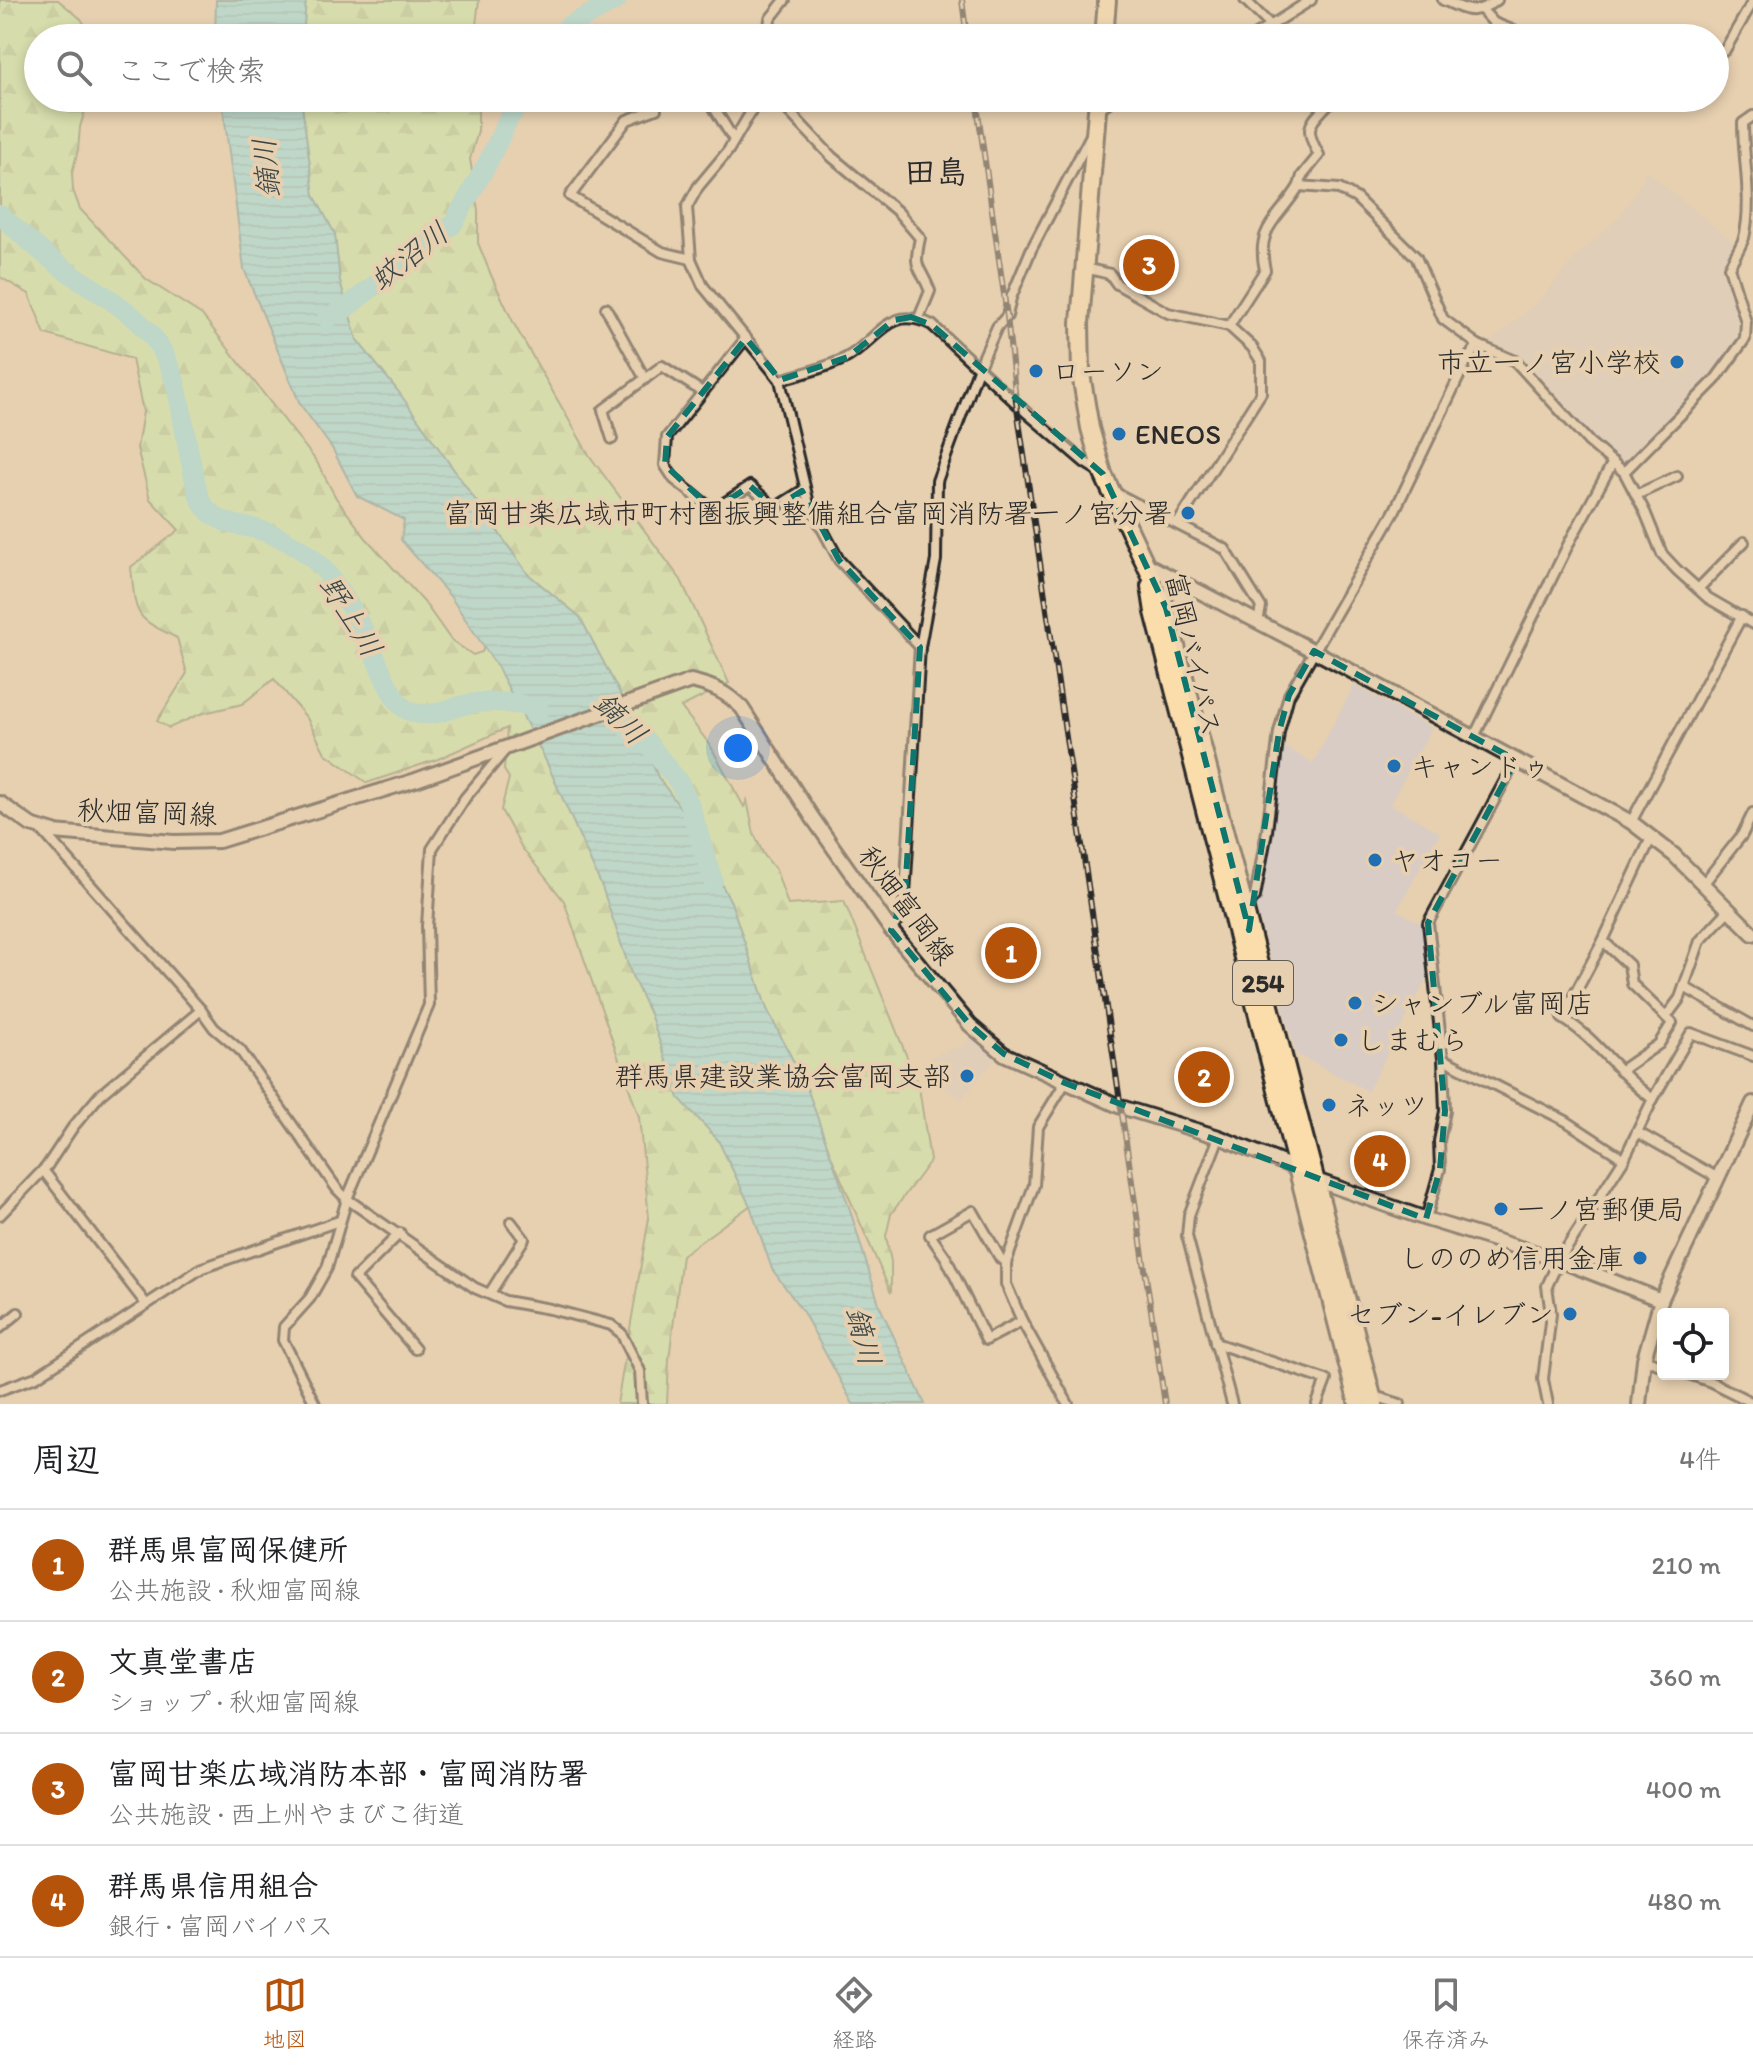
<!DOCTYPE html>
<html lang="ja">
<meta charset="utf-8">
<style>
body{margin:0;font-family:Itim,"Klee One",sans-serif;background:#f6f6f6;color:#202124}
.controls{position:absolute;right:24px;bottom:24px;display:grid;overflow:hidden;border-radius:8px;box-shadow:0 4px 12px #0003}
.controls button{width:72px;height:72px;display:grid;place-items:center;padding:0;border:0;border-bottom:2px solid #e0e0e0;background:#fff;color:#202124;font:40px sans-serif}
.you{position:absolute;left:738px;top:748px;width:28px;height:28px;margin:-20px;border:6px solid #fff;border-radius:50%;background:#1a73e8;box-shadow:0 0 0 12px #1a73e833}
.badge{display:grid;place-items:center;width:52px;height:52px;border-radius:50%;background:#b45309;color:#fff;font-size:26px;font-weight:700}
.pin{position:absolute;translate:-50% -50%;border:4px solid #fff;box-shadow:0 2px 8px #0006}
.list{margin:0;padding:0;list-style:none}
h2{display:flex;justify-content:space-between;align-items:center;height:104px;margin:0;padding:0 32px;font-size:34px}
h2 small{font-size:26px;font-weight:400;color:#757577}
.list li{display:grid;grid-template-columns:52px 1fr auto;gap:24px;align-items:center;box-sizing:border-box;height:112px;padding:0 32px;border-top:2px solid #e0e0e0}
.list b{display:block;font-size:30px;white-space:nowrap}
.list p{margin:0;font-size:26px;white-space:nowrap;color:#757577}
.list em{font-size:26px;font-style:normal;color:#757577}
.icon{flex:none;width:44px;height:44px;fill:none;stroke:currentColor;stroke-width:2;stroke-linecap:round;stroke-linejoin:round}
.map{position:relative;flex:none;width:1753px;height:1404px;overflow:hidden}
.search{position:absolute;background:#fff;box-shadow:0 4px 12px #0003;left:24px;right:24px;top:24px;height:88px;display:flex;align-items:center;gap:20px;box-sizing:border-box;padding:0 28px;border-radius:44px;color:#757577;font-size:30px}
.sheet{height:552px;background:#fff}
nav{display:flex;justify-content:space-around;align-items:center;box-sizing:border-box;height:112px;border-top:2px solid #e0e0e0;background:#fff;font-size:22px;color:#757577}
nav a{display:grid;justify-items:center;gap:4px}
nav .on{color:#b45309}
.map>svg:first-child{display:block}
</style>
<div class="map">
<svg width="1753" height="1404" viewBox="0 0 1753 1404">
<defs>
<pattern id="forest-firs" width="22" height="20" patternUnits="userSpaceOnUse" patternTransform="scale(2)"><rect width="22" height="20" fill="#c3eba7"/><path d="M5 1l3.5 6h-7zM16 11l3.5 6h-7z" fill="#a8ca90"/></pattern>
<pattern id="water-rules" width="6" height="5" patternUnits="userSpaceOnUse" patternTransform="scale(2)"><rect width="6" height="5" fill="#8ddfe4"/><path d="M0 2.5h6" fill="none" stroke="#7ac0c4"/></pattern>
</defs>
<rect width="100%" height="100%" fill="#e7d0b0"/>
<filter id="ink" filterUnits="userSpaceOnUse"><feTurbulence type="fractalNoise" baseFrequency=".0125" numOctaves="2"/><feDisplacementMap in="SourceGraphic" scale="16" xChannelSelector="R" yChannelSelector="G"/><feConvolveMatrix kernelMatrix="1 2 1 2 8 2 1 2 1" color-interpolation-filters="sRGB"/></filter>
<g filter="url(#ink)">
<g fill="#d8ccc4">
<polygon points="1645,170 1736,244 1722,270 1741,324 1739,339 1711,378 1627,462 1618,463 1589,437 1535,373 1488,344 1538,302 1578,255 1619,217 1642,182"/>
<polygon points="1354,685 1432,728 1390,804 1440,833 1397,910 1424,925 1427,978 1368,1091 1296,1054 1256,907 1282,745 1313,763"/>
<polygon points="972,1035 996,1058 962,1099 936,1083 930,1057 964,1045"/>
</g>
<g fill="url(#forest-firs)" stroke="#778b69" stroke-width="2">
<path d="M0,0H58L81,19L92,36L38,38V98H89L80,127L78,150L72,173L73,190L80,209L146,279L202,315L317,462L336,498L366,538L424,602L451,640L473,655L482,652L486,643L419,531L272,98H478V131L470,159L478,210V243L491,275L514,324L589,455L681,580L729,683L681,707L710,745L744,807L747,800L754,834L764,855L776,870L788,905L844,901L919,1087L930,1161L891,1214L886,1236L891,1262V1293L828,1149L682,1255L669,1359L667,1404H617L649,1218L639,1117L564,901L522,848L501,810L509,778L504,770L507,728L438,759L367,783L325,753L307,718L274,679L242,704L200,714L169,728L157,721L187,673L177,638C133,617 136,616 131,567L179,530L150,499L137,448L143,412L132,359L45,334L29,294L0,277Z"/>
<polygon points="274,0 479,0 476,25 478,38 270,38"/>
</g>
<g fill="url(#water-rules)" stroke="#66979a" stroke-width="2">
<polygon points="216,0 306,0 303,38 215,38"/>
<polygon points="222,98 301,98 314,195 335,234 340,281 357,340 398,391 528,574 580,617 605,665 635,722 658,777 682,810 731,902 767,1009 807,1088 849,1207 880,1307 925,1404 853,1404 803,1312 772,1269 750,1206 718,1140 679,1098 650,1014 632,976 602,887 546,761 498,668 450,596 401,540 404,520 357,496 332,448 300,404 244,269"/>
</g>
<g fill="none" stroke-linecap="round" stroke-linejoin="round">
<g stroke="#8ddfe4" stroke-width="20">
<polyline points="559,38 568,26 617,0"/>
<path d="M0,215C20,232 39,251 60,266C90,288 129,307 152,336C182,373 181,422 192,467C195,480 197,497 205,507C219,525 241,525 260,530C285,538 309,552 326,572C341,591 354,612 365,633C375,652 390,703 409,711C429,720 449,708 468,704C493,700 517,702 540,710"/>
<polyline points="327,318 343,310 453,224 486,166 509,118 523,98"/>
<polyline points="621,724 647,742 680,784 689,803 713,881"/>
</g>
<g stroke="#2b2b2b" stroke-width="14">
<g id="street">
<polyline points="1245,0 1283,38"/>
<path d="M1443,0C1467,11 1474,16 1497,0"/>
<polyline points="1482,10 1494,23 1533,38"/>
<polyline points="768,38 770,19 785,0"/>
<polyline points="1251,38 1311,0"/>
<polyline points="1715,57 1725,50 1753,1"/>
<polyline points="655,98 656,109 627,120 570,196 662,252 691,259"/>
<polyline points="708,98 734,140"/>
<polyline points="759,98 728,151 698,187 687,207 691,259 703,286 780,380 809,504 839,560 920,647"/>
<path d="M776,98L832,157L898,212L920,238C913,271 919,263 930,291L919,318"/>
<path d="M1333,98C1312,124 1301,123 1319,155L1302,176L1299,186L1339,189L1356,198L1416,257L1443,319L1478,345L1515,361L1589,442L1624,472L1645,512L1662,554L1677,570L1708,598L1753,624"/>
<polyline points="1097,110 1115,98"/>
<polyline points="1085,268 1110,274 1117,284 1168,313 1229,326 1252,347 1261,361 1261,393 1178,523"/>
<polyline points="606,308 645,379"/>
<path d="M1229,326L1265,270C1255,227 1279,219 1299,186"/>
<polyline points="746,338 667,437 665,465 674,479 713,510 750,486 775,508 805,489"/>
<path d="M780,380C802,374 826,368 846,358C879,340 889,303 932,325L1028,414L1084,462L1100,472"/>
<polyline points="612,439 603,410 662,366 701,391"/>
<path d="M1624,472L1715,380L1745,339L1746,322L1729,267C1734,258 1740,248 1744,238C1753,200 1743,161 1743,123L1753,116"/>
<polyline points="1112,491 1225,549 1261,607 1258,622"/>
<polyline points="1636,495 1677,476"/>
<polyline points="1698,589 1744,542"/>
<polyline points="1474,737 1570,541 1613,462"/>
<polyline points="1631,822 1742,616"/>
<polyline points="41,829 201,1010 214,1028 240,1050 337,1189 347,1199 475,1288 505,1301 550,1309 611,1325 621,1333 640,1371 642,1404"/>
<polyline points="1651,838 1603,941 1629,965 1632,984 1666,1017"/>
<polyline points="1704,883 1742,835 1753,813"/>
<polyline points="1245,909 1255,897 1267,831 1279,732 1289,695 1394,512 1467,360 1478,345"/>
<polyline points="891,930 902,916 905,895 920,647 936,560 937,481 979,367 997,327 1007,316 1011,298 1031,250 1091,135"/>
<polyline points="1684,987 1753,1026"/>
<polyline points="1443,1059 1566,1121 1624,1159"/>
<polyline points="1620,1071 1659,1044 1672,1023 1666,1017 1680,998 1700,941 1729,910"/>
<polyline points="1653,1099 1691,1033 1753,1056"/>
<polyline points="1637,1132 1718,1178"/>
<polyline points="1219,1137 1189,1215 1187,1236 1232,1404"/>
<polyline points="43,1170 146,1304"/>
<polyline points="0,1215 47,1166 73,1127 100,1095 201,1010"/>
<polyline points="1426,1219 1440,1169 1439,1141 1445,1111 1443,1059 1428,923 1516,760"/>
<polyline points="400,1233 355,1278 415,1349"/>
<polyline points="1006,1263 1000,1258 973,1211 930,1235 946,1258 986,1340 1022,1321 1068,1404"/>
<polyline points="490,1293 524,1239 511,1222"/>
<polyline points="1022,1321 1006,1284 1006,1263 1034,1185 1038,1127 1065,1083"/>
<polyline points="0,1328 18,1313"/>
<polyline points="1215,1343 1326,1380 1317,1404"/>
<polyline points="1644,1359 1663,1366"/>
<polyline points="1688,1374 1711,1382 1753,1403"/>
<polyline points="0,1390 36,1377 202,1268 339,1221"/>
<polyline points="1374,1396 1400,1404"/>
<polyline points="315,1404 283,1340 284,1327 310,1298 327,1268 347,1199 429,1005 427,926 432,849 465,798 507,748"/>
<path d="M1548,1404L1543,1379L1551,1314L1547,1286L1559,1260L1624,1159L1653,1099C1617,1074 1599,1040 1562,1018L1603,941"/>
</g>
</g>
<g stroke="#2b2b2b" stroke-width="18">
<g id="secondary">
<polyline points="1146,564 1314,651 1631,822 1674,855 1753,934"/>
<path d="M0,803L31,825L54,832L174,842L219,841L416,780L691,681C713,686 726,692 742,708L812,817L891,930L970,1025L1004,1054L1121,1107L1219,1137L1298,1169L1313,1179L1426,1219L1559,1260L1661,1300"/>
<polyline points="1639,1404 1644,1359 1661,1300 1753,1103"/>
</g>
</g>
<g stroke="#2b2b2b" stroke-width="22">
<g id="highway">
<polyline points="1104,38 1107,0"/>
<polyline points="1098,98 1080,323 1081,374 1090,428 1103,474 1166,608 1374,1404"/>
<polyline points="1150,586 1154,612 1358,1404"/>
</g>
</g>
<use href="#street" stroke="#e7d0b0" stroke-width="8"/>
<use href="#secondary" stroke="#e7d0b0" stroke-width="12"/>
<use href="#highway" stroke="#fbddab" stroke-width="16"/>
<g stroke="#2b2b2b" stroke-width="6">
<g id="rail">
<polyline points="962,0 967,38"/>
<polyline points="976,98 1007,316 1016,401 1165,1404"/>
</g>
</g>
<use href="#rail" stroke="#e7d0b0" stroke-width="3" stroke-dasharray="9" stroke-linecap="butt"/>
</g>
</g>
<path d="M0 0H1753V1404H0ZM911,317L932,325L1103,474L1166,608L1249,930L1279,732L1289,695L1314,651L1516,760L1428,923L1445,1111L1440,1169L1426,1219L1065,1083L1004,1054L970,1025L891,930L905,895L920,647L839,560L802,491L775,508L750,486L713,510L665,465L667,437L746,338L780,380L848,357L894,320Z" fill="#e7d0b0" fill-opacity=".55" fill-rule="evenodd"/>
<path fill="none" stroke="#0f766e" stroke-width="6" stroke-dasharray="16 10" stroke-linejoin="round" d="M911,317L932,325L1103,474L1166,608L1249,930L1279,732L1289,695L1314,651L1516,760L1428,923L1445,1111L1440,1169L1426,1219L1065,1083L1004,1054L970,1025L891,930L905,895L920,647L839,560L802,491L775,508L750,486L713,510L665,465L667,437L746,338L780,380L848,357L894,320Z"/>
<g fill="#1f6fb2" stroke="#e7d0b0" stroke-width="3">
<circle cx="1677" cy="362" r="8"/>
<circle cx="1036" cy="371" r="8"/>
<circle cx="1119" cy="434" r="8"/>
<circle cx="1188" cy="513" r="8"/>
<circle cx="1394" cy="766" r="8"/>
<circle cx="1375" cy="860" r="8"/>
<circle cx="1355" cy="1003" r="8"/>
<circle cx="1341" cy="1040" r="8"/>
<circle cx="967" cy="1076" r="8"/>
<circle cx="1329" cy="1105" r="8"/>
<circle cx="1501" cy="1209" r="8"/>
<circle cx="1640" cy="1258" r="8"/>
<circle cx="1570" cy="1314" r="8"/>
</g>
<g text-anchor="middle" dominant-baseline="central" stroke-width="8" stroke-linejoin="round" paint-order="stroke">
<rect fill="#e7d0b0" stroke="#635c53" stroke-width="2" x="1233" y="961" width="60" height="44" rx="6"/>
<g font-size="26" font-weight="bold" fill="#2b2b2b">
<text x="1263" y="983">254</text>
</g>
<g font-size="28" fill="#2b2b2b" stroke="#e7d0b0" text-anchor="start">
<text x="1661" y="362" text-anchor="end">市立一ノ宮小学校</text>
<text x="1052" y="371">ローソン</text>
<text x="1135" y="434">ENEOS</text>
<text x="1172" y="513" text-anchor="end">富岡甘楽広域市町村圏振興整備組合富岡消防署一ノ宮分署</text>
<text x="1410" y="766">キャンドゥ</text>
<text x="1391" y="860">ヤオコー</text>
<text x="1371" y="1003">シャンブル富岡店</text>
<text x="1357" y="1040">しまむら</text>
<text x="951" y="1076" text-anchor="end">群馬県建設業協会富岡支部</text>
<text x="1345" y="1105">ネッツ</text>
<text x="1517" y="1209">一ノ宮郵便局</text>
<text x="1624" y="1258" text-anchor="end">しののめ信用金庫</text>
<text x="1554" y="1314" text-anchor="end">セブン-イレブン</text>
</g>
<g font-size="28" fill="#2b2b2b" stroke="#e7d0b0">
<text transform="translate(1194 654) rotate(77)">富岡バイパス</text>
<text transform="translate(147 812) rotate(2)">秋畑富岡線</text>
<text transform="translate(907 905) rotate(53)">秋畑富岡線</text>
</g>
<g font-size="30" font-style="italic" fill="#3a4647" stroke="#e7d0b0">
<text transform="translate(266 168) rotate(-95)">鏑川</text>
<text transform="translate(409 256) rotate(-38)">蚊沼川</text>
<text transform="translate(351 616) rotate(58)">野上川</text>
<text transform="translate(621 718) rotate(45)">鏑川</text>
<text transform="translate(864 1336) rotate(76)">鏑川</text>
</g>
<g font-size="32" font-weight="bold" fill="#2b2b2b" stroke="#e7d0b0">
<text x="936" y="172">田島</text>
</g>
</g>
</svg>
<div class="controls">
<button><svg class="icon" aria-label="locate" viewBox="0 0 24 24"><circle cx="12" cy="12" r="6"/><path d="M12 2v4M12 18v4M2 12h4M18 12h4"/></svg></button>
</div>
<div class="you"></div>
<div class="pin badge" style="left:1011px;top:953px">1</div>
<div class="pin badge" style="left:1204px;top:1077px">2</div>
<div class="pin badge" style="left:1149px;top:265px">3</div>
<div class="pin badge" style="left:1380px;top:1161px">4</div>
<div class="search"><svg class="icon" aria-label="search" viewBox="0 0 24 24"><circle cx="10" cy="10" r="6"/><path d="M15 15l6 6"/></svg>ここで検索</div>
</div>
<section class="sheet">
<h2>周辺<small>4件</small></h2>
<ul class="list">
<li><span class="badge">1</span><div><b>群馬県富岡保健所</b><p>公共施設 · 秋畑富岡線</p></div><em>210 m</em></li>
<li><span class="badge">2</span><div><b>文真堂書店</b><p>ショップ · 秋畑富岡線</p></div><em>360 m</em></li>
<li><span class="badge">3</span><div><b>富岡甘楽広域消防本部・富岡消防署</b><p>公共施設 · 西上州やまびこ街道</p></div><em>400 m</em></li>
<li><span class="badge">4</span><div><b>群馬県信用組合</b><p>銀行 · 富岡バイパス</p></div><em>480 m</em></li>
</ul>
</section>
<nav>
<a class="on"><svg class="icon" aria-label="map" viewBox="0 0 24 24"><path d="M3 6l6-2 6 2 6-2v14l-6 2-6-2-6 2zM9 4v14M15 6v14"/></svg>地図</a>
<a><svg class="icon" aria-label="directions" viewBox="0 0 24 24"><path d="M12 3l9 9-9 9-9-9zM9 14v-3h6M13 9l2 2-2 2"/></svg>経路</a>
<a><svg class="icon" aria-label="saved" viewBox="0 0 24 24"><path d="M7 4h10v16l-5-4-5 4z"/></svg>保存済み</a>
</nav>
